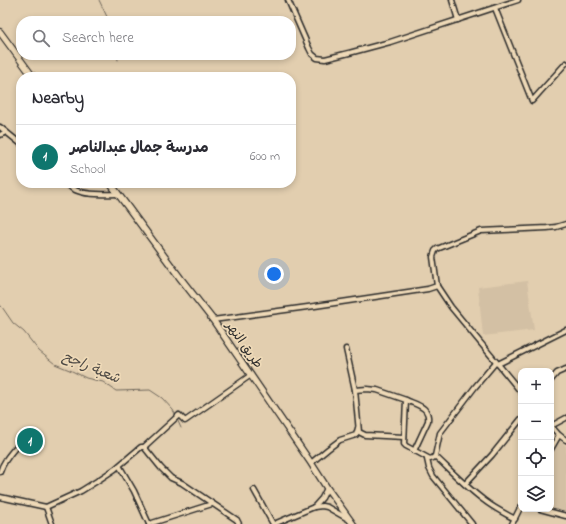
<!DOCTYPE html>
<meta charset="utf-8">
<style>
body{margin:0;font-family:"Indie Flower","Playpen Sans Arabic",sans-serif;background:#f7f7f7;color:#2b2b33}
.controls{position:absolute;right:12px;bottom:12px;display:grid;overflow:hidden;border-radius:8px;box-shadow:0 2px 6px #0003}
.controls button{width:36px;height:36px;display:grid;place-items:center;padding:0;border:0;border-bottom:1px solid #e1e1e2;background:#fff;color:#2b2b33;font:20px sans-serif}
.you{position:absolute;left:274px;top:274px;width:14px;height:14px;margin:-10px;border:3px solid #fff;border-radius:50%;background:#1a73e8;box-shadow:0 0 0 6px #1a73e833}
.badge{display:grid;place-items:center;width:26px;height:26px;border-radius:50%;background:#0f766e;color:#fff;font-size:13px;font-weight:700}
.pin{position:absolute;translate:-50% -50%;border:2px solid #fff;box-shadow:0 1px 4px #0006}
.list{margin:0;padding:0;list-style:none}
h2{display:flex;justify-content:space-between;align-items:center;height:52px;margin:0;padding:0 16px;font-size:17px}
h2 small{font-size:13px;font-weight:400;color:#7c7c81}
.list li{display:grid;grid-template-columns:26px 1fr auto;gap:12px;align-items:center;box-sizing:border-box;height:64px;padding:0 16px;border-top:1px solid #e1e1e2}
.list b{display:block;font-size:15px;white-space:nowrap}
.list p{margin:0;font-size:13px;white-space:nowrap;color:#7c7c81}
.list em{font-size:13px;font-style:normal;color:#7c7c81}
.icon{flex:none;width:22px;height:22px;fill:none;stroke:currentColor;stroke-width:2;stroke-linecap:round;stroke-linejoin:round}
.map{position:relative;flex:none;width:566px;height:524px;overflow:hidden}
.search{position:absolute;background:#fff;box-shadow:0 2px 6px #0003;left:16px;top:16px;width:280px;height:44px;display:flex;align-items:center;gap:10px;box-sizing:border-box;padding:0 14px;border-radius:16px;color:#7c7c81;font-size:15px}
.panel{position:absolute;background:#fff;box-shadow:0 2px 6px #0003;left:16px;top:72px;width:280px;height:116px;border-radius:16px}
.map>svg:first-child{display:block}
</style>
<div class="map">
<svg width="566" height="524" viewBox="0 0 566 524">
<rect width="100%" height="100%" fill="#e2ceaf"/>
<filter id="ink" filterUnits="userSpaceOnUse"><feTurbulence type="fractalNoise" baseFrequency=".025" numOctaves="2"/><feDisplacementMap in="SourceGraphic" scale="8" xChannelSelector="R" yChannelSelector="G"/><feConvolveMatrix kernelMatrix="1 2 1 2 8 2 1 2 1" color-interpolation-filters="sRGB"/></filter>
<g filter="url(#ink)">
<g fill="#d3c0a4">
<polygon points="527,281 534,330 483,336 478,287"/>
<polygon points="36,430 42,442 24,452 17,441"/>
<polygon points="559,440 566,446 566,513 547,509 551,509 551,455"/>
</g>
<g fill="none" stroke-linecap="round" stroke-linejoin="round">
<g stroke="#6e665a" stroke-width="1">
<polyline points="99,0 109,21"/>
<polyline points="117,55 118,60"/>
<polyline points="0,305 2,307 13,323 24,332 39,351 55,364 72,371 86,378 103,382 116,391 150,390 162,398 173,410 176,416"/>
<polyline points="177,419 181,428"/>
</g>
<g stroke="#2b2b2b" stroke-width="7">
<g id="street">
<polyline points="288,0 309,48 312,54 317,58 325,59 349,53 390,42 518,0"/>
<polyline points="452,0 458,20"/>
<polyline points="495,8 532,101 566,63"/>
<polyline points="0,127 21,144"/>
<polyline points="0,135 6,132"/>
<path d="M66,183C68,185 71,188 73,189C87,196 104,194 118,194"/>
<polyline points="437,286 451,307 521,392"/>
<polyline points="213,320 315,306 428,289 437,286 433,257 435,251 437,249 481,231 547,228 556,227 566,224"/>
<polyline points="346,349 355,390 359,432 365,435 404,437"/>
<polyline points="498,364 566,330"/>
<polyline points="551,380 557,373 566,369"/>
<polyline points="355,390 367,389 377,390 406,400 404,444 406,446 430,459 433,458 435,456 440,433 475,387 496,362"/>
<path d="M406,400C417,405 430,407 428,421L414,451"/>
<polyline points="551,426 559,435 566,440"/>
<polyline points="551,426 566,418"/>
<polyline points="144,447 161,468 171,478 182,483 237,520 239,524"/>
<polyline points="551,449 559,435"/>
<path d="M435,456C451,471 467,488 485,501C494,508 504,513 515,519"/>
<polyline points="427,459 429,468 433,476 472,524"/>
<polyline points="311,463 328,449 340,440 356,435 358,428"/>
<polyline points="120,467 134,491 149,524"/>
<path d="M0,472C3,462 9,455 15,448"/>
<polyline points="465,484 492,455 521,419"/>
<polyline points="254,490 273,524"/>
<polyline points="0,497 46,507 81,491 97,481 115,469 141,447 144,447 179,415 185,421 251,375"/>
<polyline points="46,507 52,524"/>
<polyline points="314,507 322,506 327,507 348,519"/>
<polyline points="540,509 566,516"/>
<polyline points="149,524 212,504"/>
<polyline points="274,524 314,507 322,498 327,488"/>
<polyline points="512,524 521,506"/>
</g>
</g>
<g stroke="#2b2b2b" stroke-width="8">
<g id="secondary">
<polyline points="0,32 33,77"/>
<polyline points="110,183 181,279 213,320 311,463 327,488 353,524"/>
</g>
</g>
<use href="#street" stroke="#eed9b7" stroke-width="4"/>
<use href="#secondary" stroke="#eed9b7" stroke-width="5.5"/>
</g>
</g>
<g text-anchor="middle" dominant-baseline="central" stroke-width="3.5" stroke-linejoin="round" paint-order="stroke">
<g font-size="13" fill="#2b2b2b" stroke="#eed9b7">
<text transform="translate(244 345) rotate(55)">طريق النهر</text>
</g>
<g font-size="14" font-style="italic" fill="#4c4843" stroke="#eed9b7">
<text transform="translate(91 368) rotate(23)">شعبة راجح</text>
</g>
</g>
</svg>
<div class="controls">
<button>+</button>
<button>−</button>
<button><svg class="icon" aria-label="locate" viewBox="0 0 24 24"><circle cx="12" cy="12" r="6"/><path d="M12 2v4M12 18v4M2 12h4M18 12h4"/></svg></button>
<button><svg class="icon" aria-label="layers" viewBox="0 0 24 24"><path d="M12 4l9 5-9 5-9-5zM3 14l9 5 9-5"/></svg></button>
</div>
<div class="you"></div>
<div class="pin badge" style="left:30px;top:441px">1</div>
<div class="search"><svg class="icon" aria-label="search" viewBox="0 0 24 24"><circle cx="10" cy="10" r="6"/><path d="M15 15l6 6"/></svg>Search here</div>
<section class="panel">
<h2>Nearby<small></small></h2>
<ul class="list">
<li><span class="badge">1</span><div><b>مدرسة جمال عبدالناصر</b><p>School</p></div><em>600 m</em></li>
</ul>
</section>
</div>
